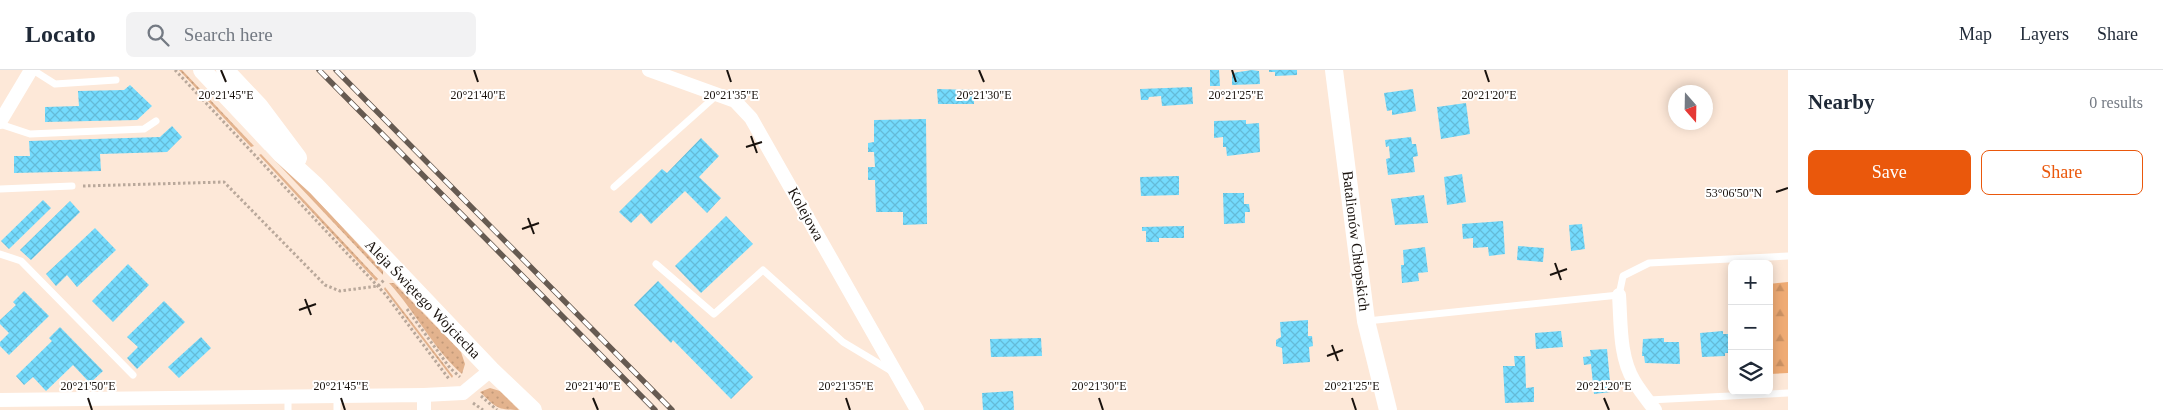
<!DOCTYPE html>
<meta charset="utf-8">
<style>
body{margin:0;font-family:Georgia,serif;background:#f2f2f3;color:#1f2937}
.controls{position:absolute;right:15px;bottom:15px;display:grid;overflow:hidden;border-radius:8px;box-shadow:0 2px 12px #0003}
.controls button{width:45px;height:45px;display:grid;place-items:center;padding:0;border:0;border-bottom:1px solid #e0e1e3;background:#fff;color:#1f2937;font:25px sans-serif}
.compass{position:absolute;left:1668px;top:15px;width:45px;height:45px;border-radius:50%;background:#fff;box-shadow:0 2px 12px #0003;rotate:160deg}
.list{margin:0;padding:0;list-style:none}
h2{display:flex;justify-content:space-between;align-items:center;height:65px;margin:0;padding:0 20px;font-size:21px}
h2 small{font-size:16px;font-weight:400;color:#747a83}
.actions{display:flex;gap:10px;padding:15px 20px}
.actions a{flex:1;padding:11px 0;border:1px solid #ea580c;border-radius:8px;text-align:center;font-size:18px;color:#ea580c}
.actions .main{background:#ea580c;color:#fff}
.icon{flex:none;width:28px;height:28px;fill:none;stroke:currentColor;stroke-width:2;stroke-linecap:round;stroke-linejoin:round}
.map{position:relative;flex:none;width:1788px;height:340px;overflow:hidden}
header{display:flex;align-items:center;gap:30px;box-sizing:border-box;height:70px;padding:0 25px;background:#fff;border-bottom:1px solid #e0e1e3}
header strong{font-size:24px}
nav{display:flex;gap:28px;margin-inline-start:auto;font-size:18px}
.search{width:350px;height:45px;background:#f2f2f3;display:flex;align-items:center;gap:12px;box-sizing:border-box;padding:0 18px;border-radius:8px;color:#747a83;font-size:19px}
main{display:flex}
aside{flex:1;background:#fff}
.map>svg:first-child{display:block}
</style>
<header>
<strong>Locato</strong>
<div class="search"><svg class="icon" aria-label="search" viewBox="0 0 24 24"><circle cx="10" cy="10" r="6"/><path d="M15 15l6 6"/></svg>Search here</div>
<nav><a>Map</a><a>Layers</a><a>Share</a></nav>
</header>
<main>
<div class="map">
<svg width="1788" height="340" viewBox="0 0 1788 340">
<defs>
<pattern id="grass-dots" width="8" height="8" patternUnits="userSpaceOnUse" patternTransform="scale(1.25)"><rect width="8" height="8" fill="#e3b38e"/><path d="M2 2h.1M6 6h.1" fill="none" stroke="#c29979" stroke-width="1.8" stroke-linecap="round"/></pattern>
<pattern id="forest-firs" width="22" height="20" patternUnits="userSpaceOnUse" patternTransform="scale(1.25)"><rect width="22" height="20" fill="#efab74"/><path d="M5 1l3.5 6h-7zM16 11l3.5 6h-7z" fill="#cc9263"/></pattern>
<pattern id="building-cross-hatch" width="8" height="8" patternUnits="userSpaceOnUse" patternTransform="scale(1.25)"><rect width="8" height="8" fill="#74dbfd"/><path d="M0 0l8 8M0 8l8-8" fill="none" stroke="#64bbd8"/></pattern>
</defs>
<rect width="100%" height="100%" fill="#fde8d8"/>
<g fill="url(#grass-dots)">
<polygon points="179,0 182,0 254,76 251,77"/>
<polygon points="270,79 383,201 383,205 265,80"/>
<polygon points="261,84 378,209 376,211 259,85"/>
<path d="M389,213H394L461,282L465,294L462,304C433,279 416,242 389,213Z"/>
<polygon points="385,217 453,306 452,308 384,219"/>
<path d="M490,318L500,321L519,340C496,340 496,337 480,322Z"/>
</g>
<polygon fill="url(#forest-firs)" points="1788,212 1788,303 1769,304 1769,214"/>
<g fill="url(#building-cross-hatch)">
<polygon points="1210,0 1219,0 1220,16 1210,16"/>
<polygon points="1252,0 1259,1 1260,14 1232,15 1232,3"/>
<polygon points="1269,0 1297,0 1297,5 1275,6 1275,2 1269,2"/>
<polygon points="130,15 152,36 137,50 45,52 45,37 79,36 78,21 124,20"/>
<polygon points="1192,17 1193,34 1162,36 1161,26 1149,27 1148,30 1141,30 1140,19"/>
<polygon points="937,19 974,20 974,34 938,34"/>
<polygon points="1413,19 1416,41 1392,45 1392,40 1387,41 1384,23"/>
<polygon points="1466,33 1470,64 1441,69 1437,37"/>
<polygon points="926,49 927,154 903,155 903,142 876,142 875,110 868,110 868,97 875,97 874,82 868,82 868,73 874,72 874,50"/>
<polygon points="1246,50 1246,54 1259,53 1260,82 1227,86 1226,77 1223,77 1223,67 1214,68 1214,51"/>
<polygon points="172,56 182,67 167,82 100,84 101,101 14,103 14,86 30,86 29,71 160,67"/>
<polygon points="1411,67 1412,74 1416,74 1418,86 1413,87 1415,102 1388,105 1386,89 1390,88 1389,76 1386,77 1385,70"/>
<polygon points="701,68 719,86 699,107 721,128 707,143 685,121 651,154 641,143 631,153 619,142 662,99 667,103"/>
<polygon points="1462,104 1466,132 1447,135 1444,107"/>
<polygon points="1179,106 1179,125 1141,126 1140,107"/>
<polygon points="1223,123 1244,123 1244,134 1249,134 1250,142 1245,142 1245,153 1224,154"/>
<polygon points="1424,125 1428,153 1395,155 1391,129"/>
<polygon points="43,130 51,138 9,179 1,171"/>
<polygon points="70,131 80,142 31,190 20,180"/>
<polygon points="726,146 753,174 701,223 675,196"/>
<polygon points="1503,151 1505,184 1489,186 1488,177 1473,178 1473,168 1463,169 1462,154"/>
<polygon points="1582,154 1585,179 1571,181 1569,155"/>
<polygon points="1184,156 1184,168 1159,168 1159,172 1146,172 1146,161 1142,161 1142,157"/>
<polygon points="95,158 116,180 77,217 67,205 56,216 46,204"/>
<polygon points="1518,176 1544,178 1543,192 1517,190"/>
<polygon points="1425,177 1428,202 1418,203 1419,211 1402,213 1401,195 1404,195 1403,180"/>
<polygon points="128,194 149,215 113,252 92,231"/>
<polygon points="658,211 753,307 731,329 673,270 671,273 634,235"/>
<polygon points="24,221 49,246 9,285 0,276 0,272 9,263 0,254 0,250 16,235 13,232"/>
<polygon points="164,231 185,252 137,299 127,288 138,277 127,267"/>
<polygon points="1308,250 1308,266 1312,266 1313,276 1309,277 1310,292 1283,294 1282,278 1276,276 1276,270 1281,267 1280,252"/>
<polygon points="60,257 103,301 90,313 73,295 46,321 33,307 24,315 16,306 52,271 49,268"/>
<polygon points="1561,261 1563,277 1536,279 1535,263"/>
<polygon points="1723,261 1723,264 1732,264 1732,283 1725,283 1725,286 1702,287 1700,263"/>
<polygon points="201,267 211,278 179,308 168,297"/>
<polygon points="1041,268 1042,286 991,287 990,269"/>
<polygon points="1664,268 1664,272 1679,272 1680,294 1645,293 1644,286 1642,286 1643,269"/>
<polygon points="1607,279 1611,322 1594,324 1591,294 1584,295 1583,287 1591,286 1590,280"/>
<polygon points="1514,286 1525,286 1526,318 1534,317 1534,332 1505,333 1503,296 1515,296"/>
<polygon points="1013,321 1014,340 983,340 982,323"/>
</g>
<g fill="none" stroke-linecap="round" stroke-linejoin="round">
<g stroke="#b9a89b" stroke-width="3" stroke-dasharray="2.5 2.5" stroke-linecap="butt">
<polyline points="175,0 386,225 449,309"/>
<polyline points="83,116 224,112 325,215 340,221 378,216 384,210"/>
<polyline points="407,239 450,298 460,307"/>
<polyline points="481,326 497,340"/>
<polyline points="473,333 483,340"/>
</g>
<g stroke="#fff" stroke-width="7">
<polyline points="33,0 55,14 116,10"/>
<polyline points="0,54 30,64 144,59 156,51"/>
<polyline points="614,117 718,24"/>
<polyline points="0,119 72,116"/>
<polyline points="0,184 21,191 133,305"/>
<polyline points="656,194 714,244 763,200 843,272 893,302"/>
<polyline points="1367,251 1619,225 1623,206 1649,193 1788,186"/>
<polyline points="288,326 288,340"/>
<polyline points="1649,330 1788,323"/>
<polyline points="337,340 337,326"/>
</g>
<g stroke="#fff" stroke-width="14">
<polyline points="649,0 735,31 751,48 917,340"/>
<polyline points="0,52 31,0"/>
<path d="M1619,225C1621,253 1619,286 1634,311C1640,321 1648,331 1655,340"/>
<polyline points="424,325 463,323 491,300"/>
<polyline points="0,330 424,325 424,340"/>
</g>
<g stroke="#fff" stroke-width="18">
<polyline points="202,0 281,84 316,116 491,300 533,340"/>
<polyline points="225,0 259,36 298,88"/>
<polyline points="1334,0 1366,251 1388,340"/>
</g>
<g stroke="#665a51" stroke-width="5.5">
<g id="rail">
<polyline points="319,0 655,340"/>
<polyline points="336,0 672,340"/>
</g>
</g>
<use href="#rail" stroke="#fff" stroke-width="4" stroke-dasharray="11" stroke-linecap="butt"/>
</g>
<path fill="none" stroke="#19120d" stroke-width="2" d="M221,0L226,12M474,0L478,12M727,0L731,12M979,0L984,12M1232,0L1236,12M1485,0L1489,12M751,66L757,83M746,77L762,72M1776,122L1788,118M528,148L534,164M522,159L539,153M1555,193L1561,210M1550,205L1567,199M305,229L311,245M299,240L316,234M1332,275L1338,291M1327,286L1343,280M88,328L92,340M341,328L345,340M593,328L598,340M846,328L850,340M1099,328L1103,340M1352,328L1356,340M1604,328L1609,340"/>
<g text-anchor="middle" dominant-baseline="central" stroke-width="4" stroke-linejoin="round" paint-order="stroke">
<g font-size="15" fill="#19120d" stroke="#fff">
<text transform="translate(806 144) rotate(61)">Kolejowa</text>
<text transform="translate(1356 171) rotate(83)">Batalionów Chłopskich</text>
<text transform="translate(423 229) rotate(46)">Aleja Świętego Wojciecha</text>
</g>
</g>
<g font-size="12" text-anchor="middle" fill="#19120d" stroke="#fff" stroke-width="4" stroke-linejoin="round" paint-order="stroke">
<text x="226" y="29">20°21'45"E</text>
<text x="478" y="29">20°21'40"E</text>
<text x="731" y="29">20°21'35"E</text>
<text x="984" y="29">20°21'30"E</text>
<text x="1236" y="29">20°21'25"E</text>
<text x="1489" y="29">20°21'20"E</text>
<text x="1734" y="127">53°06'50"N</text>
<text x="88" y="320">20°21'50"E</text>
<text x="341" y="320">20°21'45"E</text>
<text x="593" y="320">20°21'40"E</text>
<text x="846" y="320">20°21'35"E</text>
<text x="1099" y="320">20°21'30"E</text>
<text x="1352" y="320">20°21'25"E</text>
<text x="1604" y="320">20°21'20"E</text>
</g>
</svg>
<div class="controls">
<button>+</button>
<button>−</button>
<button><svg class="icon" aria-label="layers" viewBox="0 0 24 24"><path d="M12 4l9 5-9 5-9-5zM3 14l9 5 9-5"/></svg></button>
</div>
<svg class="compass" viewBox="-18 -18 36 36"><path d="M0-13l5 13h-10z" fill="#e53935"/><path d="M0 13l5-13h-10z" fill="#747a83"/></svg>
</div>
<aside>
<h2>Nearby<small>0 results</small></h2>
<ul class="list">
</ul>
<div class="actions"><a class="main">Save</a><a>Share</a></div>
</aside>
</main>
